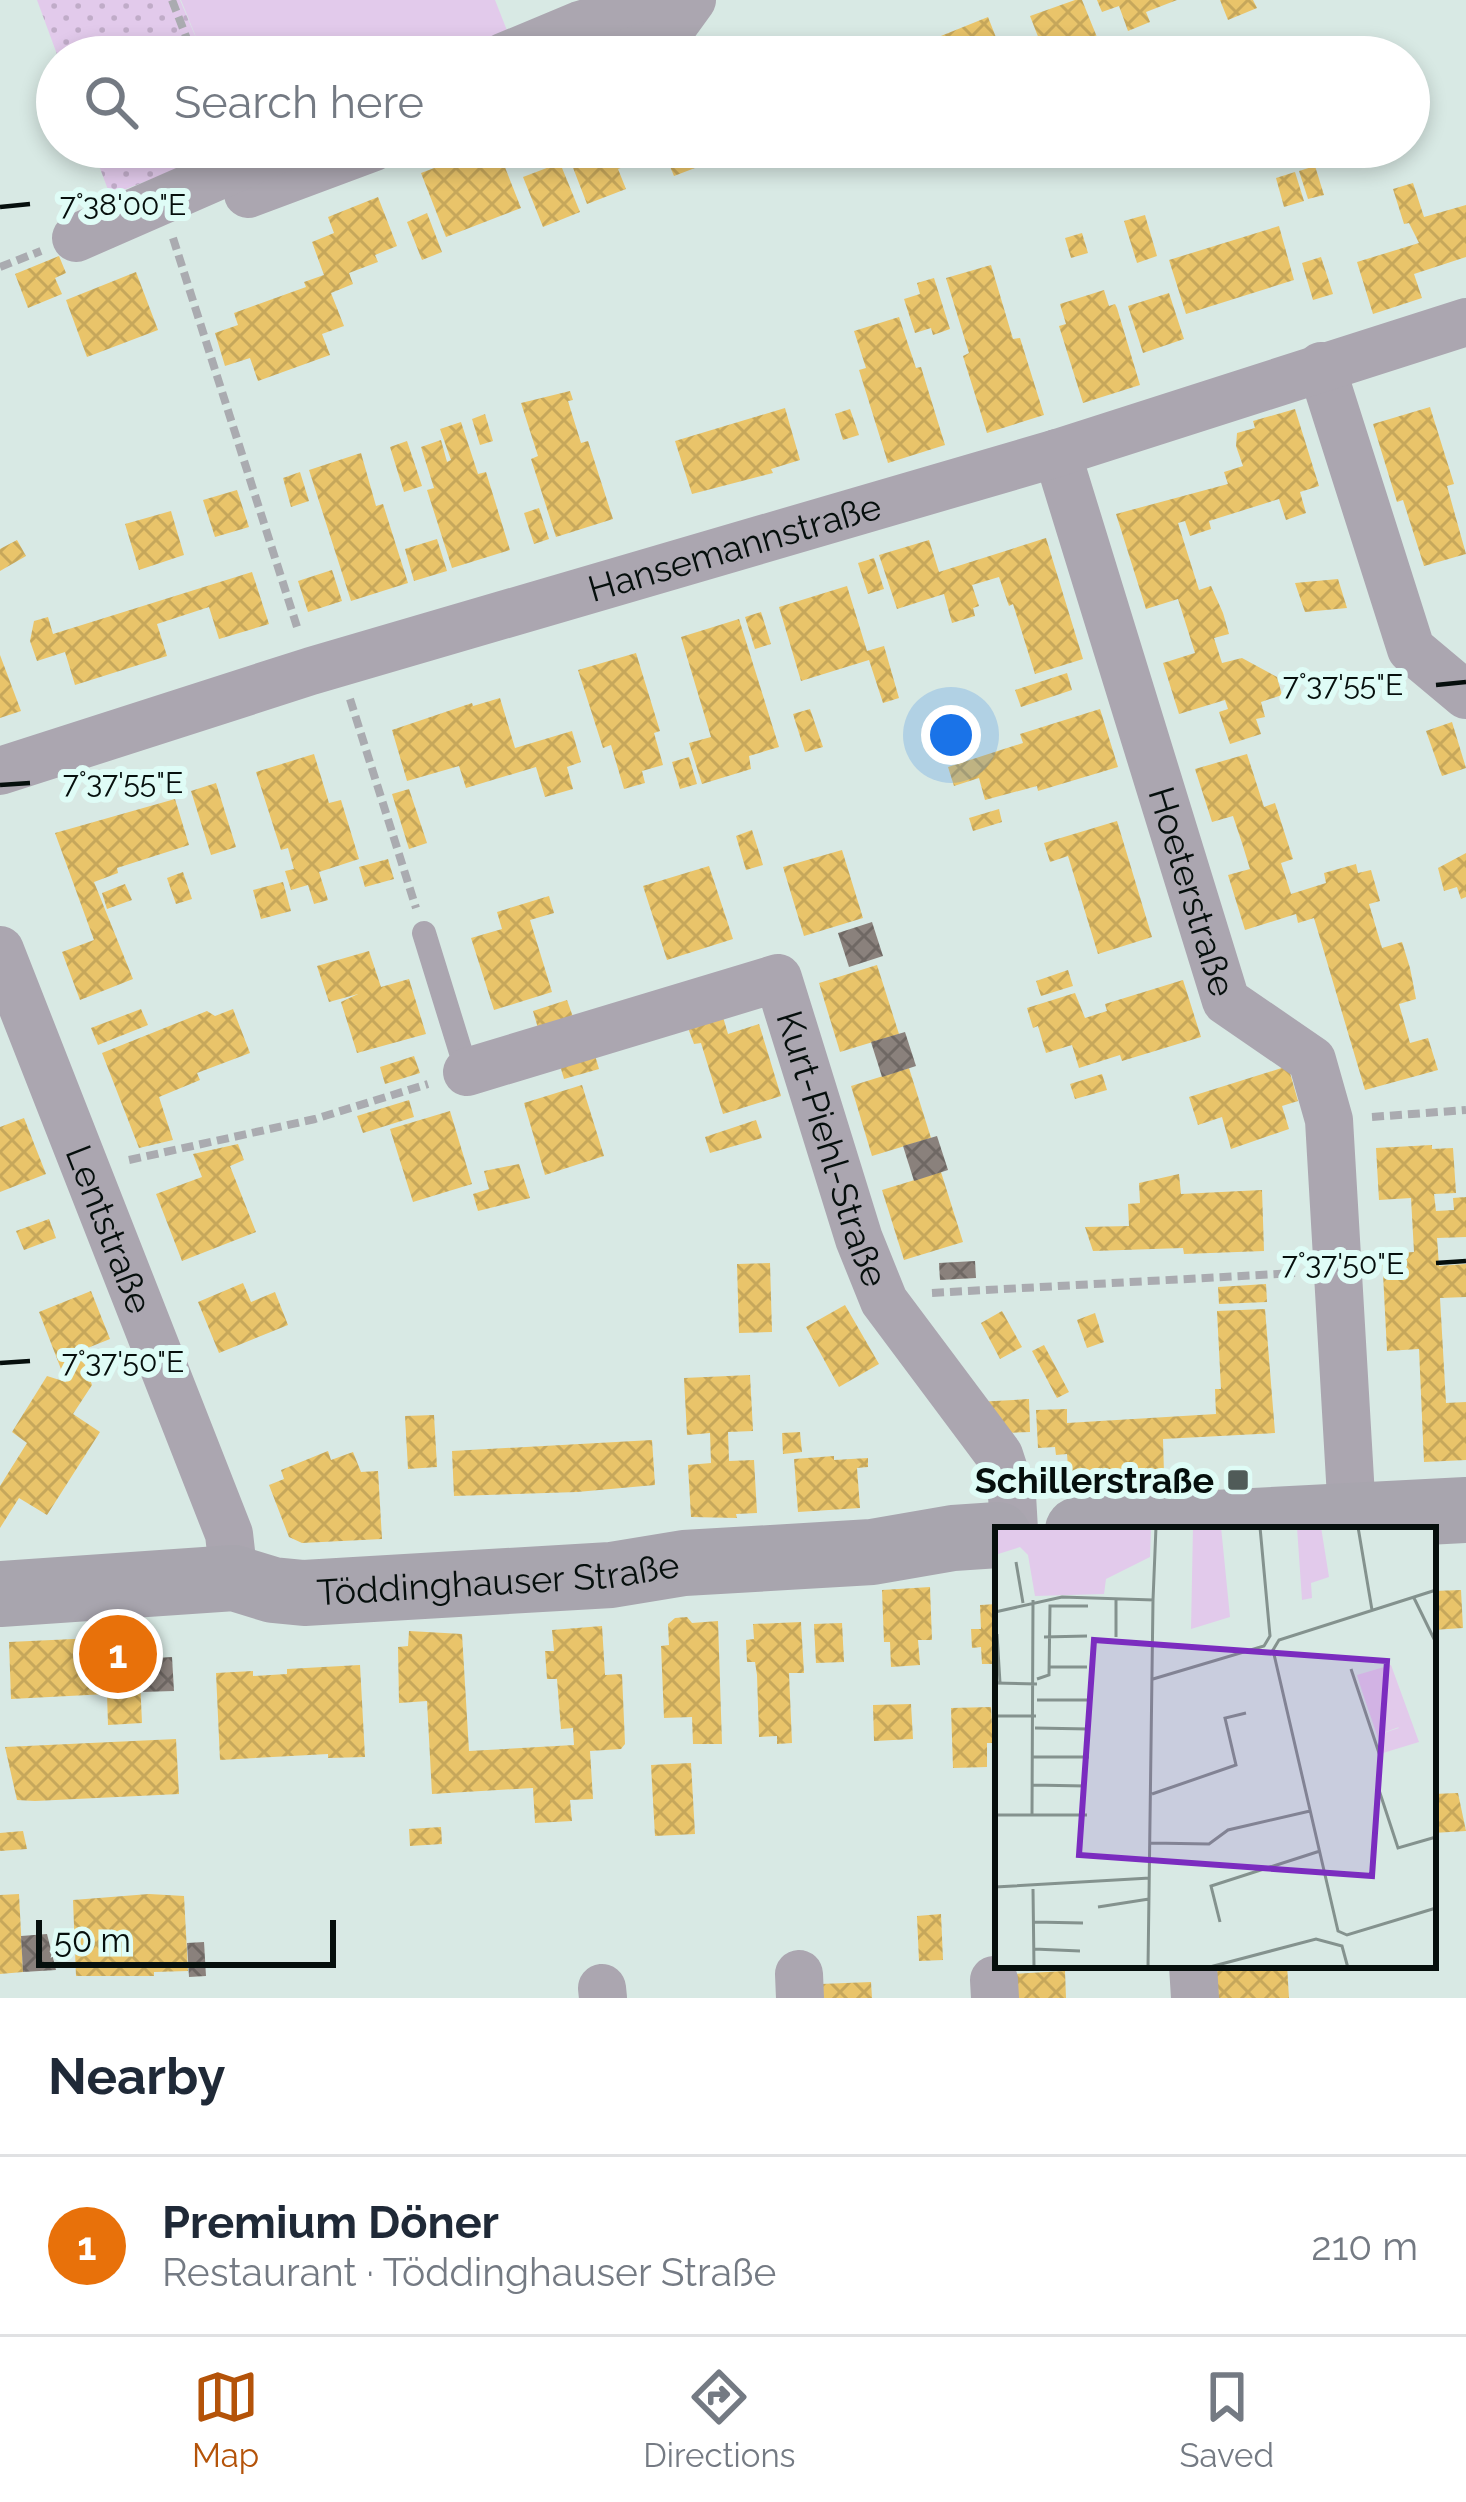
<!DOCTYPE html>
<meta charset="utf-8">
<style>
body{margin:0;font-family:Raleway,sans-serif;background:#f2f2f3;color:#1f2937}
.scale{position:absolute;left:36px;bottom:30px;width:300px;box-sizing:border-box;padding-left:12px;border:6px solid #060f0d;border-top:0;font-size:33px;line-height:42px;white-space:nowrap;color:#060f0d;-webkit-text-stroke:9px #dffcf6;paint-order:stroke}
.you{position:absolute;left:951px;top:735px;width:42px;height:42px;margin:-30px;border:9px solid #fff;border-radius:50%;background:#1a73e8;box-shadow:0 0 0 18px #1a73e833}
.badge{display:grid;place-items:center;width:78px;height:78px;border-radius:50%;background:#b45309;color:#fff;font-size:39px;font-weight:700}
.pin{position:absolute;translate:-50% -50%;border:6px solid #fff;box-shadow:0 3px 12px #0006}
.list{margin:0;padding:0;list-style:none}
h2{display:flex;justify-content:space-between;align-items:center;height:156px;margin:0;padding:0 48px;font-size:51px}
h2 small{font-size:39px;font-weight:400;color:#747a83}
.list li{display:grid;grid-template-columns:78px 1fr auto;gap:36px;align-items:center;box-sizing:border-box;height:180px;padding:0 48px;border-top:3px solid #e0e1e3}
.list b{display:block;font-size:45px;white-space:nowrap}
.list p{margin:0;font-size:39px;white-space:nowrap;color:#747a83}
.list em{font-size:39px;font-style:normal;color:#747a83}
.icon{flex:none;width:66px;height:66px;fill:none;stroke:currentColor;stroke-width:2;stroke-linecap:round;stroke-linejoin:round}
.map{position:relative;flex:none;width:1466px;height:1998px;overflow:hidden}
.search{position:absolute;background:#fff;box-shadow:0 6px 18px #0003;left:36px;right:36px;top:36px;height:132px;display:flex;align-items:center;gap:30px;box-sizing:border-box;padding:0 42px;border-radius:66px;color:#747a83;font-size:45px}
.sheet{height:336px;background:#fff}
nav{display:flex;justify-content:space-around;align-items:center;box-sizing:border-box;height:168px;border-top:3px solid #e0e1e3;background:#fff;font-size:33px;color:#747a83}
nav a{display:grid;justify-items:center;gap:6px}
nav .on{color:#b45309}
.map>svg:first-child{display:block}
</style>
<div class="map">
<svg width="1466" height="1998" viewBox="0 0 1466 1998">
<defs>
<pattern id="grass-dots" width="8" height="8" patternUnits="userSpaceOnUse" patternTransform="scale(3)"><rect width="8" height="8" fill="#e2caeb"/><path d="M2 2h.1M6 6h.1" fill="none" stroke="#c0acc8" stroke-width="1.8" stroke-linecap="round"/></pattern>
<pattern id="homes-cross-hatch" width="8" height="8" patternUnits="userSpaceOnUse" patternTransform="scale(3)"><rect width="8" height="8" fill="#e9c46a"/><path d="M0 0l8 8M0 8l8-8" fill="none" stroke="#c6a75b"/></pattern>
<pattern id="industry-cross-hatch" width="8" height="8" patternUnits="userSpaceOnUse" patternTransform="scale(3)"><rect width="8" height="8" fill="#8a817c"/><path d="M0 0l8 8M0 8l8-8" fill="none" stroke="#6f6864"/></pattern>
</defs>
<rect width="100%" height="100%" fill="#d8e9e4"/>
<g fill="url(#grass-dots)">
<polygon points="37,0 180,0 204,57 58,57"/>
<polygon points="92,147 236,147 110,195"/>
</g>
<polygon fill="#e2caeb" points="181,0 495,0 508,33 451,57 204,57"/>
<g fill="url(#homes-cross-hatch)">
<polygon points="1075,0 1082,0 1105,57 1046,57 1030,16"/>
<polygon points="1097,0 1177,0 1146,12 1150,22 1128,31 1119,6 1102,12"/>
<polygon points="1220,0 1253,0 1257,8 1228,20"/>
<polygon points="988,17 997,40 1005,42 1009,50 1004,57 933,57 926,42"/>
<polygon points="490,147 497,147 521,208 446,237 421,173"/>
<polygon points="565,147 652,147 655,155 618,169 626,189 587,204"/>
<polygon points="662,147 717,147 721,158 674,176"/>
<polygon points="560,163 580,212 543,227 523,177"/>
<polygon points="1315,166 1324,195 1308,199 1299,171"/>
<polygon points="1295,172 1304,201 1284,207 1276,178"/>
<polygon points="1413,183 1424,217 1466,205 1466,257 1414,274 1422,298 1373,314 1357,262 1419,243 1409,223 1404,224 1393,189"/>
<polygon points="378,197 397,246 375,255 378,262 349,273 353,284 331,293 344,326 322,334 330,355 258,381 250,358 225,366 215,333 238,325 234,313 306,287 304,282 324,275 312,242 334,233 328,217"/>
<polygon points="427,213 442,252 422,260 407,222"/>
<polygon points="1145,215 1157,256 1137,263 1124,221"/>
<polygon points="1279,226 1294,280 1186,314 1169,260"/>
<polygon points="1082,233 1088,253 1071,258 1065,238"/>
<polygon points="59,256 66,273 55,278 62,294 28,308 15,274"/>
<polygon points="1321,257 1333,294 1313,300 1302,263"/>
<polygon points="991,265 1013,339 1020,338 1044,415 987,433 963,356 969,353 946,278"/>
<polygon points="136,272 158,330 87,357 66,300"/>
<polygon points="934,278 950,329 933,335 931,328 915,333 904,299 920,294 917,283"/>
<polygon points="1104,290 1109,306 1115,304 1117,308 1140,385 1083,403 1059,326 1066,324 1060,304"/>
<polygon points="1169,293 1184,339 1143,353 1128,306"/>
<polygon points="899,317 916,368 921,367 945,445 888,463 859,370 866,368 854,331"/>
<polygon points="570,391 573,400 568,401 581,443 588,441 613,519 556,537 531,459 538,456 521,403"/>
<polygon points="1430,407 1454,484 1447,486 1466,554 1424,566 1403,500 1397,502 1373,424"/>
<polygon points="785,408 800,460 771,469 773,473 692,494 675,441"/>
<polygon points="850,409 859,435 843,440 835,414"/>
<polygon points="1295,409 1319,486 1300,492 1306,513 1286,520 1279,499 1209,521 1211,529 1190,536 1185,521 1178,523 1199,590 1211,586 1223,613 1229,634 1214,638 1222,663 1242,658 1277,677 1282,695 1261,702 1265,717 1256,719 1261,734 1230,744 1219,712 1228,709 1225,700 1179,714 1163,663 1195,653 1178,599 1146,609 1116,514 1228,484 1224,472 1243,466 1236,446 1237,433 1255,428 1253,421"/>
<polygon points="485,414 493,441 480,445 472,419"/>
<polygon points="461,422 478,474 486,472 510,550 452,568 427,490 434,488 421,447 441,440 447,462 451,460 440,429"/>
<polygon points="407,441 422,486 404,492 390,447"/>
<polygon points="361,453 376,506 383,504 408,583 351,601 309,470"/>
<polygon points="300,472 309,501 291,507 283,478"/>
<polygon points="237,490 249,527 215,537 203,500"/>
<polygon points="539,508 549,539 534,544 524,513"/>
<polygon points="171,511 184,555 139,570 125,524"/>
<polygon points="1046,538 1083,659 1035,674 1013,604 1009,606 999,577 972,585 979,606 973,608 975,616 952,623 944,594 897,609 879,555 929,540 939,572"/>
<polygon points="437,539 447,571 414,581 405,549"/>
<polygon points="17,540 26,556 0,571 0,549"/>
<polygon points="874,558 884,589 868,594 858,563"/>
<polygon points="332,570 342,601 308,612 298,581"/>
<polygon points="252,572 269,624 219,639 209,607 157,624 167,656 75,685 65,652 37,661 30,641 34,621 48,617 53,634"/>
<polygon points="1338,579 1347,608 1305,612 1295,583"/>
<polygon points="847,586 867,651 884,646 899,698 883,703 869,660 801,681 779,607"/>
<polygon points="761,612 771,644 755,649 745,617"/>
<polygon points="739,619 779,747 749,756 751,769 702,784 689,743 711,737 681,637"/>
<polygon points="636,653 660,731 654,733 663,765 642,771 645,783 624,789 611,745 603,748 578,670"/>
<polygon points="0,655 21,711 0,718"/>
<polygon points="1067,673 1072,690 1021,707 1015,690"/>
<polygon points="500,698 515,748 572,731 581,762 567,767 573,789 545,797 536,767 466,788 459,766 407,781 392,730 472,703 473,706"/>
<polygon points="810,709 823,747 805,752 793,714"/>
<polygon points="1100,709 1118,767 1038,791 1037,786 985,800 979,778 954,786 948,767 1023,743 1020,734"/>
<polygon points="1452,722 1466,768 1442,776 1426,731"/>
<polygon points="314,754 329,803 341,800 359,859 319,872 328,900 314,904 308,885 291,890 285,871 294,869 288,848 281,850 256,772"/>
<polygon points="1247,754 1264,807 1275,803 1293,859 1281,863 1291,894 1326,883 1324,873 1356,864 1358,873 1371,870 1380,901 1369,904 1382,948 1402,942 1410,968 1416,999 1399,1004 1410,1043 1428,1038 1438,1070 1365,1090 1314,918 1298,923 1296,914 1245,930 1228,875 1250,869 1242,843 1233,816 1212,822 1195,769"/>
<polygon points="689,757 697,784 680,789 672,762"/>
<polygon points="216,783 236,847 211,855 191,791"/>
<polygon points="409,789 427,843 409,849 392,794"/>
<polygon points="175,799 189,845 117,868 118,873 94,882 133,979 80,1000 62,952 94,940 55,833"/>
<polygon points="999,809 1002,822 973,831 969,818"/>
<polygon points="1117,821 1152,937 1098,954 1068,856 1050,862 1044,843"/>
<polygon points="752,830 763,865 746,870 736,836"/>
<polygon points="842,850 863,918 804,936 783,867"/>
<polygon points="1466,853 1466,897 1461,899 1457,887 1444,891 1438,868"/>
<polygon points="388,859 394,879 365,887 359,867"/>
<polygon points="709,866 733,939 667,960 643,886"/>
<polygon points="183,872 192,899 176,904 167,878"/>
<polygon points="283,882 291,911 261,919 253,890"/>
<polygon points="125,884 132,900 107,909 102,893"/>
<polygon points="549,896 554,913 530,920 552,992 494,1010 471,938 502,929 497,912"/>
<polygon points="369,951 381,987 409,979 426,1034 357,1053 341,1002 358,994 329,1002 317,966"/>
<polygon points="877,965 899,1034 840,1052 819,983"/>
<polygon points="1068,970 1073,986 1041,996 1036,981"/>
<polygon points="1183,980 1201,1037 1122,1061 1120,1055 1079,1068 1072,1045 1046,1053 1038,1026 1033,1028 1027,1008 1075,993 1085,1018 1107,1011 1105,1004"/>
<polygon points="567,1000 573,1017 538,1028 533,1011"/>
<polygon points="141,1009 148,1025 98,1045 91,1028"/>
<polygon points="233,1009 250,1053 197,1073 200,1080 159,1097 173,1140 139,1148 102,1053 207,1011 215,1016"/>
<polygon points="723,1017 728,1034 759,1024 781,1096 723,1114 701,1043 694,1044 688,1028"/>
<polygon points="594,1052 599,1069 564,1079 559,1062"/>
<polygon points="414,1056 420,1073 385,1084 380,1067"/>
<polygon points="1288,1066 1298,1101 1282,1106 1289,1129 1231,1149 1222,1117 1198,1125 1189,1097"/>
<polygon points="909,1068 931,1138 872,1156 851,1086"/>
<polygon points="1102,1074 1107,1090 1075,1099 1070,1084"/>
<polygon points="582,1085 604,1156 545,1175 524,1103"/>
<polygon points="409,1100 414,1117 363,1133 357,1116"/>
<polygon points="450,1111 472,1184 413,1202 390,1129"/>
<polygon points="24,1118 46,1174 0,1192 0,1127"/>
<polygon points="756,1120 762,1138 710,1153 705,1137"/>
<polygon points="238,1144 244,1160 230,1166 256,1232 182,1261 156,1194 202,1177 193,1154"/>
<polygon points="1432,1145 1432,1149 1453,1148 1456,1193 1434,1194 1436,1211 1454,1210 1453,1198 1466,1197 1466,1237 1437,1238 1439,1266 1466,1264 1466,1297 1440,1298 1446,1403 1466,1402 1466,1460 1424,1462 1419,1349 1387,1351 1382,1254 1414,1252 1411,1198 1379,1200 1376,1148"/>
<polygon points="519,1164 530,1198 478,1211 473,1194 489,1189 484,1171"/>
<polygon points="941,1172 963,1242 904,1260 882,1190"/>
<polygon points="1179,1174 1181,1194 1262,1190 1264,1251 1184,1254 1183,1248 1093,1251 1085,1227 1129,1226 1128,1204 1140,1203 1139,1183"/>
<polygon points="49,1219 56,1238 24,1250 16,1231"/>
<polygon points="770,1263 772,1332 739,1333 737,1264"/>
<polygon points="243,1283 251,1302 275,1292 288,1325 219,1353 198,1302"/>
<polygon points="1266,1284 1267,1302 1219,1304 1218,1287"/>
<polygon points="91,1291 110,1339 80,1351 92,1385 73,1414 100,1432 47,1515 19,1498 0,1528 0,1486 27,1443 12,1432 47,1376 66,1382 39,1312"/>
<polygon points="845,1305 879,1364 839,1387 806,1327"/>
<polygon points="1265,1309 1275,1433 1163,1439 1164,1473 1069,1479 1067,1454 1056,1455 1055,1447 1038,1448 1036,1410 1067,1409 1067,1423 1216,1414 1215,1389 1221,1389 1217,1311"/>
<polygon points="1002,1311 1022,1347 1000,1359 981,1323"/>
<polygon points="1095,1313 1104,1342 1087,1348 1077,1320"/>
<polygon points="1044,1345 1069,1392 1057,1398 1032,1351"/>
<polygon points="750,1375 753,1431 728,1432 729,1461 754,1460 757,1513 736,1514 737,1518 691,1517 688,1465 711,1463 710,1433 687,1435 684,1378"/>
<polygon points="1029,1399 1030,1432 1002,1433 977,1402"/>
<polygon points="434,1415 437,1467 408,1469 405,1416"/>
<polygon points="800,1432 802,1452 783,1454 782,1433"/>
<polygon points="652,1440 655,1485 577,1492 454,1496 452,1451"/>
<polygon points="328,1451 331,1460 353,1452 361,1472 378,1471 382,1539 302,1543 289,1537 269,1485 284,1479 281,1470"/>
<polygon points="834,1456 834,1460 868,1458 868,1467 857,1468 860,1508 798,1512 794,1459"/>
<polygon points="930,1587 932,1640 918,1640 920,1665 891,1667 890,1642 884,1642 882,1590"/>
<polygon points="1461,1590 1463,1628 1433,1630 1433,1591"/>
<polygon points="998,1604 998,1664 982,1664 981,1647 972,1648 971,1629 981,1629 980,1605"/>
<polygon points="687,1617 692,1623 718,1621 722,1744 693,1744 692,1717 664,1718 661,1646 669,1645 668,1624 675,1618"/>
<polygon points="801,1622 804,1673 789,1673 792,1743 777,1744 777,1736 759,1737 757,1675 755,1662 747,1662 746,1640 754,1639 753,1624"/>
<polygon points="842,1623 844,1662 816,1663 814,1624"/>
<polygon points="602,1626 605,1675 622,1674 625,1744 621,1749 590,1751 593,1799 570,1800 572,1821 535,1823 533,1788 432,1794 427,1701 399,1703 398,1647 408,1646 409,1631 462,1634 469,1751 574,1745 573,1728 561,1729 557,1679 547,1679 545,1651 554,1651 552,1630"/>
<polygon points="138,1636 142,1723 108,1725 107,1694 11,1699 9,1642"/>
<polygon points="360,1665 365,1757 328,1758 328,1754 220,1760 216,1673 253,1671 253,1676 287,1674 287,1669"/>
<polygon points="911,1704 913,1739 874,1741 873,1705"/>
<polygon points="991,1707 993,1743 987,1743 987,1767 953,1768 951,1708"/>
<polygon points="176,1739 179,1794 35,1801 17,1800 5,1747"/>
<polygon points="691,1763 695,1834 655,1836 651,1765"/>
<polygon points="1458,1793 1466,1831 1433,1833 1433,1794"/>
<polygon points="441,1827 442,1844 410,1846 409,1829"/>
<polygon points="23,1831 27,1849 0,1851 0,1833"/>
<polygon points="19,1894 23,1972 0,1974 0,1895"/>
<polygon points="149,1894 184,1896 188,1971 154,1972 154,1976 76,1976 73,1900"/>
<polygon points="941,1914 943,1960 919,1961 917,1916"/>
<polygon points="1211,1965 1287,1965 1289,1998 1213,1998"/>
<polygon points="1065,1971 1066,1998 1015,1998 1013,1974"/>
<polygon points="871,1982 872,1998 822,1998 821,1984"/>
</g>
<g fill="url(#industry-cross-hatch)">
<polygon points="872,922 883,956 849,967 838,933"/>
<polygon points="905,1032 916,1066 882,1077 871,1042"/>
<polygon points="937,1136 948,1170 914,1181 903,1146"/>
<polygon points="975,1261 976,1278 940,1280 939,1263"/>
<polygon points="172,1657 174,1691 141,1692 139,1659"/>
<polygon points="47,1934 56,1970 23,1972 21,1936"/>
<polygon points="204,1942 206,1976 189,1977 187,1943"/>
</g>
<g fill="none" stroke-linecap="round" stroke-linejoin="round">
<g stroke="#aaabb0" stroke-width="8" stroke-dasharray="12 6" stroke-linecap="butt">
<polyline points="172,0 194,57"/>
<polyline points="173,238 298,630"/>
<polyline points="0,267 41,251"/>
<polyline points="350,699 416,908"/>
<polyline points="1372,1117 1466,1110"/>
<polyline points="129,1160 315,1119 428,1084"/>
<polyline points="932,1293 1295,1273"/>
</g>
<polyline stroke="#aba6b0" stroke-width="24" points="424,933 467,1072"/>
<g stroke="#aba6b0" stroke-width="48">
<polyline points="503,57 580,25 660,0"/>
<polyline points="616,57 663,40 692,0"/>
<polyline points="248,194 374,147"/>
<polyline points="76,238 284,147"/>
<polyline points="1321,366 1411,649 1466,695"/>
<path id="s1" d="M1057,453L1226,1001L1312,1060L1329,1120L1352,1514"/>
<path id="s2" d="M0,771L311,671L1057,453L1466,322"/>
<path id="s3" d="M0,950L229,1534L234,1578"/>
<path id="s4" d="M467,1072L778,978L859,1239L884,1301L999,1455L1012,1495L1014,1530"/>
<polyline points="1193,1965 1195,1998"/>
<polyline points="799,1974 800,1998"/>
<polyline points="994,1980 995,1998"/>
<polyline points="602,1988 603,1998"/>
</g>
<g stroke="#a8a5ae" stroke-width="66">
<polyline points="1078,1530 1466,1510"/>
<path id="s5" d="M0,1594L234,1578L273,1590L304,1593L611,1575L684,1563L872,1552L953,1538L998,1535"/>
</g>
</g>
<path fill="none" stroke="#060f0d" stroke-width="4.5" d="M0,207L30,204M1436,685L1466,682M0,785L30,783M1436,1263L1466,1261M0,1363L30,1361"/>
<rect fill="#505b58" stroke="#dffcf6" stroke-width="4.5" x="1226" y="1468" width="24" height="24" rx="6"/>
<g text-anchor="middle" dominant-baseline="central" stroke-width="12" stroke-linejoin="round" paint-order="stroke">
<g font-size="36" fill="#060f0d" stroke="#dffcf6">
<text stroke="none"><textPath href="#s2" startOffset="768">Hansemannstraße</textPath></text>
<text stroke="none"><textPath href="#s1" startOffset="459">Hoeterstraße</textPath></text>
<text stroke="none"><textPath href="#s4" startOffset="504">Kurt-Piehl-Straße</textPath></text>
<text stroke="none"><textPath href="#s3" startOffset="300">Lentstraße</textPath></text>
<text stroke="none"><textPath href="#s5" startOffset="501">Töddinghauser Straße</textPath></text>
</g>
<g font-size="36" font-weight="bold" fill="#060f0d" stroke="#dffcf6" text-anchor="end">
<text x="1214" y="1480">Schillerstraße</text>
</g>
</g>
<g transform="translate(995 1527)">
<rect width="441" height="441" fill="#d8e9e4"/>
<path d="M0,0H156L155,30L111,52L109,67L40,69L33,28L25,20L0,28ZM198,0H226L235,90L196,102ZM302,0H326L334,50L316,56L317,71L307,73ZM396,138L424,215L388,226L382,208L404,201L368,167L362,148Z" fill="#e2caeb"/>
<path d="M391,160L404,200L382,208L368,167Z" fill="#e2caeb"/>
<path fill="none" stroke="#84928e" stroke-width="3" d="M363,0L377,83M21,35L28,76M441,63L284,113L278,123L343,404L352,408L441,381M419,71L441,116M0,85L67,70L158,73L161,0M2,107L5,156M49,110L92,109M121,110V71M55,140H92M356,142L385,229L383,260L403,321L441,310M42,152L54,148L55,79H93M158,152L269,119L275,109L265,0M0,156L42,157M42,173H93M0,189H41M40,201L94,202M38,230H94M37,258L91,259M157,267L241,238L230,191L251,186M0,288H92M37,288L38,73M156,316L214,317L233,303L315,284M0,360L155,351M38,362L39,441M103,380L154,372M39,395L88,396M225,395L216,359L325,324M39,422L85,424M153,441L158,73M211,441L321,412L347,419L353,441"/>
<path fill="#7b2cbf" fill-opacity="0.15" stroke="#7b2cbf" stroke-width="6" d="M99,113L392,134L377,349L84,328Z"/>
<rect width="441" height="441" fill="none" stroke="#060f0d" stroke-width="6"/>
</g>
<g font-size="30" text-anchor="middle" fill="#060f0d" stroke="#dffcf6" stroke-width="12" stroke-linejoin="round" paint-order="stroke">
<text x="123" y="215">7°38'00"E</text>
<text x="1343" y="695">7°37'55"E</text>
<text x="123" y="793">7°37'55"E</text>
<text x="1343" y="1274">7°37'50"E</text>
<text x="123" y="1372">7°37'50"E</text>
</g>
</svg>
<div class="scale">50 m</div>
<div class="you"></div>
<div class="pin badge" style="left:118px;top:1654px;background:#e8710a">1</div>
<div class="search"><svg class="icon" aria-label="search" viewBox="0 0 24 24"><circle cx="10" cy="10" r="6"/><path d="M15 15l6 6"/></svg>Search here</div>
</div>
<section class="sheet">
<h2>Nearby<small></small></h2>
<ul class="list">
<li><span class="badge" style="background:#e8710a">1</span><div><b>Premium Döner</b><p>Restaurant · Töddinghauser Straße</p></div><em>210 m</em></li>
</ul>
</section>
<nav>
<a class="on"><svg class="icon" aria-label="map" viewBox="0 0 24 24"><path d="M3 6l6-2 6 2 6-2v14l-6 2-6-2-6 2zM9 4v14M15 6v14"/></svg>Map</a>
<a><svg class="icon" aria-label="directions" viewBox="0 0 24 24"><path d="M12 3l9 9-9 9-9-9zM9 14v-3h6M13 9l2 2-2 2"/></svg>Directions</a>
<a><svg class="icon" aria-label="saved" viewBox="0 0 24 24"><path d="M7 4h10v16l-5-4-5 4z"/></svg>Saved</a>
</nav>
